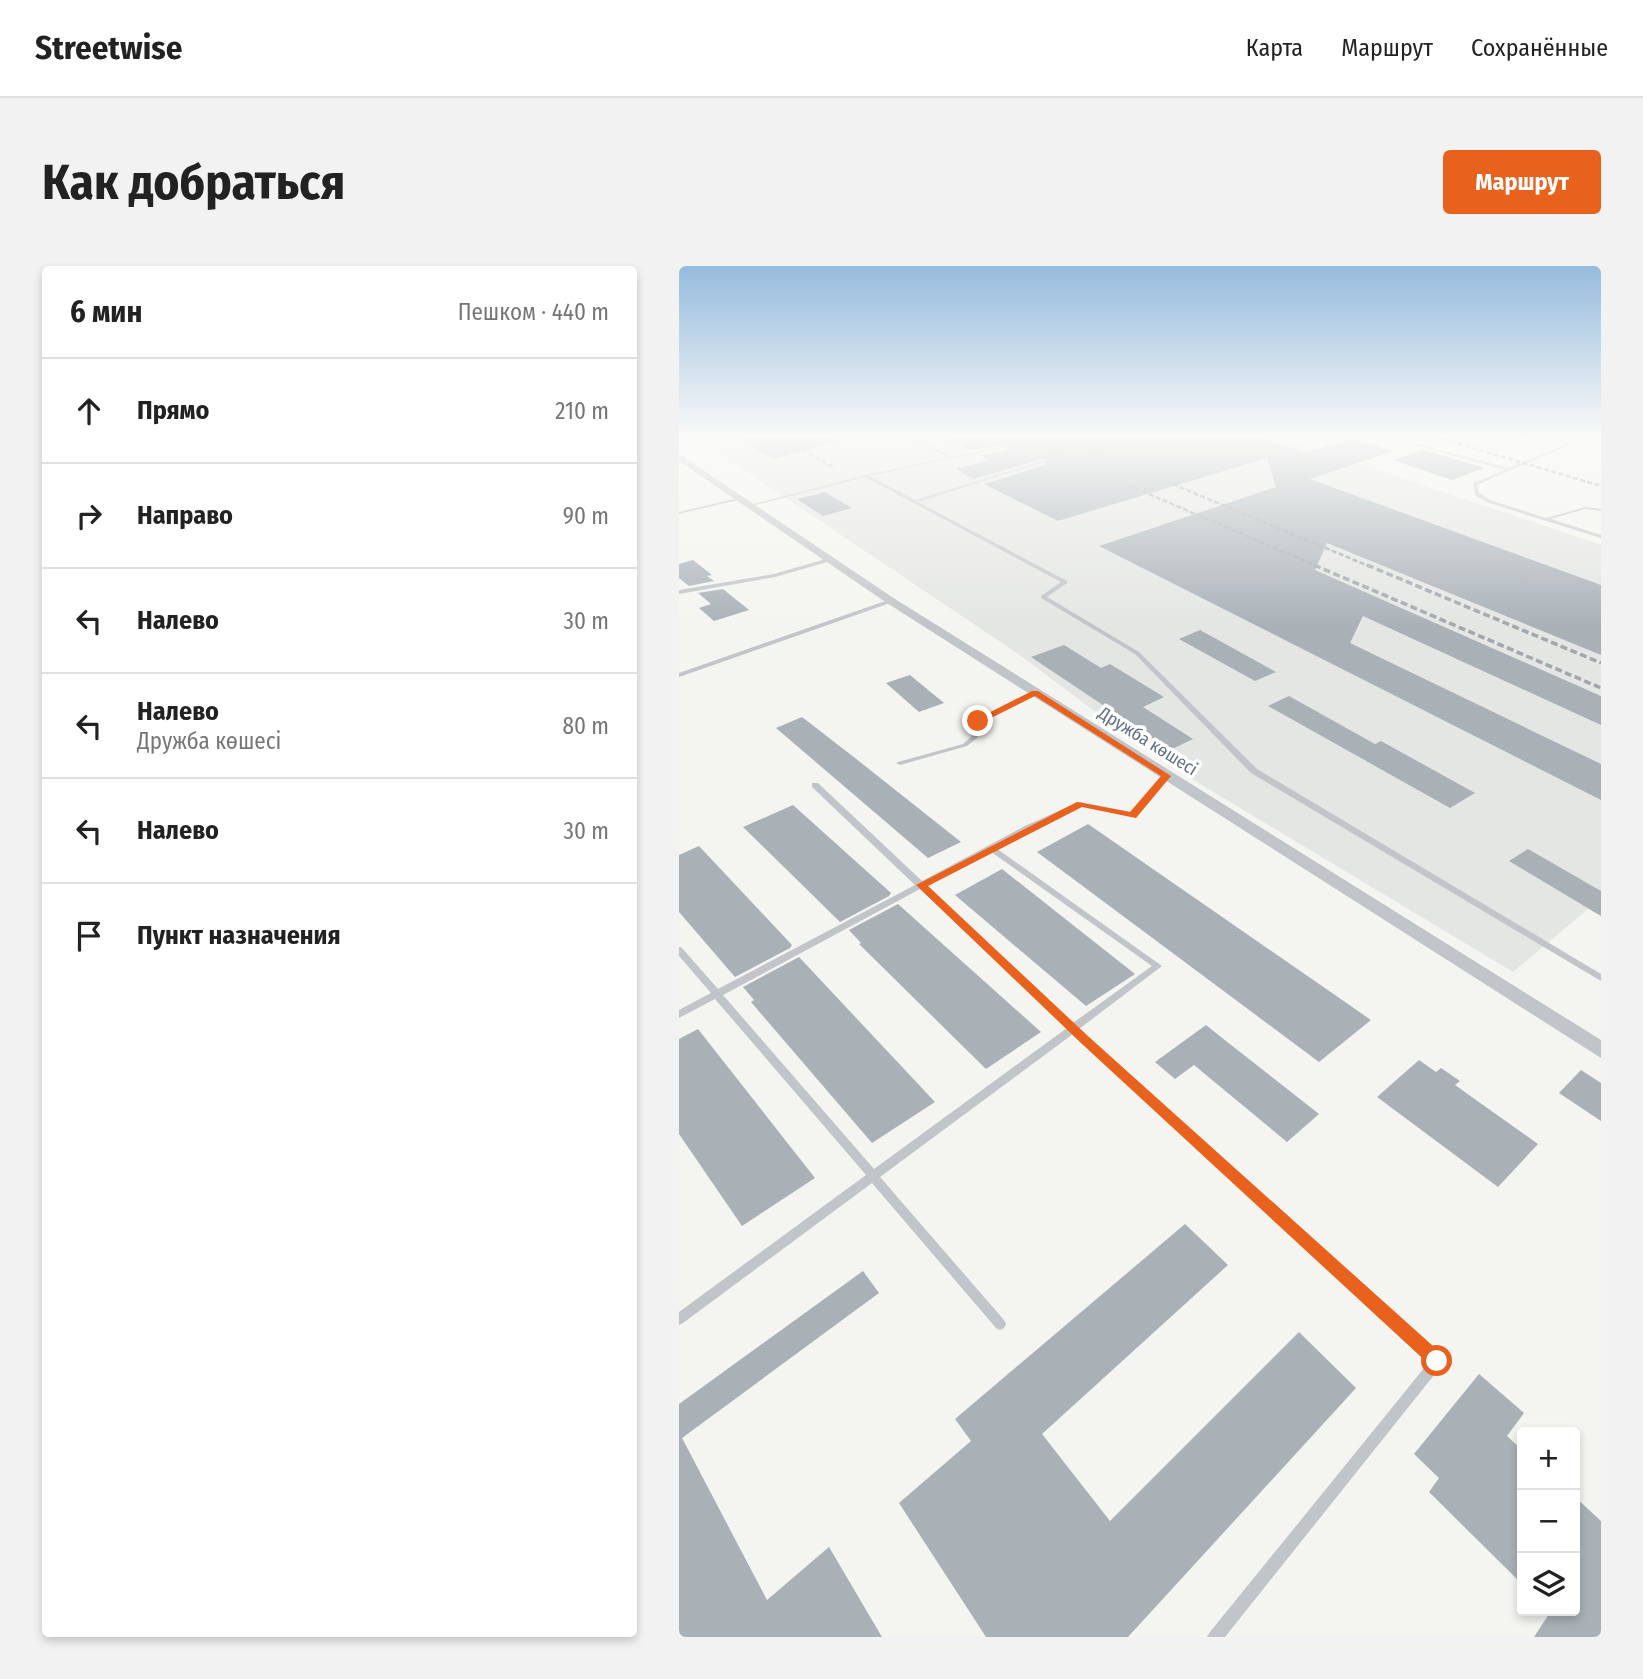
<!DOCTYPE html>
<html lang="ru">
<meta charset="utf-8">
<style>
body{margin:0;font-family:"Fira Sans Condensed",sans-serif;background:#f2f2f2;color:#222}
.controls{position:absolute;right:21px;bottom:21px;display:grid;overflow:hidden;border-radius:7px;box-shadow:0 4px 10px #0003}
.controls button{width:63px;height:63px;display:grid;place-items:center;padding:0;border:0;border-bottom:2px solid #e0e0e0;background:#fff;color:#222;font:35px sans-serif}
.stop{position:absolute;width:21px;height:21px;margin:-16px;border:5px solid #e8611d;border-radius:50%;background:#fff}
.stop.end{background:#e8611d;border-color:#fff;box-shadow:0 2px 7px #0008}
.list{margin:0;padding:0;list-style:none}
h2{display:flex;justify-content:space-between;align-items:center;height:91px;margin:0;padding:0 28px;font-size:30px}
h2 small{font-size:23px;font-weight:400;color:#767676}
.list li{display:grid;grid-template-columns:46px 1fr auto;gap:21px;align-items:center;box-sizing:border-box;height:105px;padding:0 28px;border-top:2px solid #e0e0e0}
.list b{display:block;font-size:26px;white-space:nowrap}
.list p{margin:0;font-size:23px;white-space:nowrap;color:#767676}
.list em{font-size:23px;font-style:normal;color:#767676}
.icon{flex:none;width:38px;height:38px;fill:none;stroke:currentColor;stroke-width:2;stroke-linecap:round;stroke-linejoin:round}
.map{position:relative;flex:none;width:922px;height:1371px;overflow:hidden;border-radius:7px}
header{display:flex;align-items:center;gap:42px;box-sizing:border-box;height:98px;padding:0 35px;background:#fff;border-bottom:2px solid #e0e0e0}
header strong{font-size:33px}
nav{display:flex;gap:38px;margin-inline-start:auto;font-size:24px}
.intro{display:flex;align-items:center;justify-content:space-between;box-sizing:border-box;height:168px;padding:0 42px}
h1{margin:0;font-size:49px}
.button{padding:18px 32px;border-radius:7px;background:#e8611d;color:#fff;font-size:24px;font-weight:700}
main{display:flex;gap:42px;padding:0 42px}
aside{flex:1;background:#fff;border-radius:7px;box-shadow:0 4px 10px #0003}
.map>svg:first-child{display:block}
</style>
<header>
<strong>Streetwise</strong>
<nav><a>Карта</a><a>Маршрут</a><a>Сохранённые</a></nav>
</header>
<div class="intro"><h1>Как добраться</h1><a class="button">Маршрут</a></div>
<main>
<aside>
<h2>6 мин<small>Пешком · 440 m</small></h2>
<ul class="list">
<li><svg class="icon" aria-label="ahead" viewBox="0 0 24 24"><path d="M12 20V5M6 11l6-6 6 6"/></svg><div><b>Прямо</b></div><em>210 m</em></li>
<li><svg class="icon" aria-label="right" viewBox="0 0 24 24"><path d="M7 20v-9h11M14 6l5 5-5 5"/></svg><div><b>Направо</b></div><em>90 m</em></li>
<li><svg class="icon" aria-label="left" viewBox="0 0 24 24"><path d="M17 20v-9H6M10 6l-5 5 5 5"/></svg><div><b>Налево</b></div><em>30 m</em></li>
<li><svg class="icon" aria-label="left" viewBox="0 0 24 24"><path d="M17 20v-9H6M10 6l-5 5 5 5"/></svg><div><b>Налево</b><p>Дружба көшесі</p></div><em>80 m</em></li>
<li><svg class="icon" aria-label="left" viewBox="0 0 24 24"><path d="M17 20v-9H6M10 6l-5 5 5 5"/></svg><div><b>Налево</b></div><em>30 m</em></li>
<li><svg class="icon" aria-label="arrive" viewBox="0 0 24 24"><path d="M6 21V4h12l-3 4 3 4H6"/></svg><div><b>Пункт назначения</b></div></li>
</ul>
</aside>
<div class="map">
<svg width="922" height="1371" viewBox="0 0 922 1371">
<rect width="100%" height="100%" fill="#f4f4f0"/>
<polygon fill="#e4e6e4" points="13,169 595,169 922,279 922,650 909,643 834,706 478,492 338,387"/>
<g fill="#a9b1b7">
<polygon points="53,169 155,169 156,176 95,193"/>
<polygon points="258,169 574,169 627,187 673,172 714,185 631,213 922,319 922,389 648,277 636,304 922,430 922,459 684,350 671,377 922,498 922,534 420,280 597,221 588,192 379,255 305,218 366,199 367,192 295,213 276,203 311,194 301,189 328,184 328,179 291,184"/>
<polygon points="744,184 783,195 805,202 773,214 714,194"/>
<polygon points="146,226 173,242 144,250 118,233"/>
<polygon points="14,294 33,309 28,310 35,315 10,320 0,312 0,298"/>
<polygon points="44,323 70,344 35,355 20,342 32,338 19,327"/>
<polygon points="521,364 597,406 576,415 500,373"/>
<polygon points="385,379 422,402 431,398 485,431 464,441 514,473 491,484 352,391"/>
<polygon points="231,409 265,437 240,446 207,417"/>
<polygon points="610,430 696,478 702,475 796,527 771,542 589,440"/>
<polygon points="123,451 176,492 282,576 249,592 97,462"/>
<polygon points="114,539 212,627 210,630 161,656 64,561"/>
<polygon points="409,558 692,754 640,796 358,586"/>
<polygon points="20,580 113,679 111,682 56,711 0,646 0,589"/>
<polygon points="849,583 922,625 922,650 830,595"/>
<polygon points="323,603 456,708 407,740 276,629"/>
<polygon points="219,638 362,766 307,803 180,678 182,677 170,664"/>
<polygon points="120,691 256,836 193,877 72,736 75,734 64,721"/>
<polygon points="527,759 547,775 640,848 608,876 515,799 496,813 476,796"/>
<polygon points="19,763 136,912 63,960 0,868 0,773"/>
<polygon points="740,794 757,806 762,802 781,815 776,819 859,878 819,921 698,831"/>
<polygon points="902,804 922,817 922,855 880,827"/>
<polygon points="506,958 549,999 363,1168 431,1255 620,1066 677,1122 449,1371 307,1371 220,1237 292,1175 276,1153"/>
<polygon points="184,1005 200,1027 3,1172 88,1334 150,1281 203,1371 0,1371 0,1138"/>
<polygon points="800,1108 845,1147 828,1170 843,1184 843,1318 750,1226 760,1212 735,1188"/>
<polygon points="896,1231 922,1255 922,1371 855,1371 872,1345 896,1345"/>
</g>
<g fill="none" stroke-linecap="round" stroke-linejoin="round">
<g fill="#c1c4c8" fill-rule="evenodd">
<polygon points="227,169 231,169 273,191 325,180 327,181 191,210 236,234 365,194 365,196 239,236 388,315 388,317 368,331 460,386 578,503 922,708 922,715 572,507 456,388 362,332 362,330 382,316 186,211 69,241 67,240 187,209 269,192"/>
<polygon points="699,169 704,169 830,202 908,169 913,169 798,219 800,227 811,234 867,252 906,241 922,243 922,245 906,243 872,253 922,269 922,272 807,236 796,229 794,217 826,204"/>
<polygon points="58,232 60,232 60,234 0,248 0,246"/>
<polygon points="150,292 153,294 152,295 96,311 0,328 0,324 95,308"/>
<polygon points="212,333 215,335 214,336 0,411 0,407"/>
<polygon points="356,424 358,425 358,427 301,456 298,472 288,480 221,499 217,497 219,496 284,478 292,471 296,454"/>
<path d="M484,508H490L491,510L457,551H454L403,540L352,564L317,582L483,700L400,763L763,1091L765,1095L763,1099L546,1371H528L531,1366L750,1096L394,768L201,911L325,1054L327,1058L325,1062L321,1064L317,1062L193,917L4,1057L0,1059V1046L187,909L36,733L0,752V744L32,727L0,690V681L3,682L39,723L236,619L133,521V517H139L243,615L346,560L399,536H402L452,546ZM311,585L473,700L394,757L247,620ZM241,623L388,762L195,903L44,729Z"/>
</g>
<polygon fill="#c1c4c8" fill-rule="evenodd" points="0,188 216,333 922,774 922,792 208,337 0,195"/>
<g stroke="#a1a7ad" stroke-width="2.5" stroke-dasharray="5 2.5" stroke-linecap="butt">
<polyline points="97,169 156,202"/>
<polyline points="332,169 640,301"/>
<polyline points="376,169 692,301"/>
<polyline points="750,169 922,220"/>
</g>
<g stroke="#a1a7ad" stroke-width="3.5" stroke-dasharray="7 3.5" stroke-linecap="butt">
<polyline points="635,299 922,422"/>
<polyline points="688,299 922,397"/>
</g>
</g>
<linearGradient id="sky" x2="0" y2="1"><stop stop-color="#96bbdd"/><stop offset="0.47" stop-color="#fafaf8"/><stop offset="1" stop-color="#fafaf8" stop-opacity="0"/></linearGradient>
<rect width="922" height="361" fill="url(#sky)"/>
<polygon fill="#e8611d" points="353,425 359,425 492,510 457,552 403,541 249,620 410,771 764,1089 764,1101 753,1101 402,777 237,619 398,536 451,546 482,510 356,430 302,457 294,455"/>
<g text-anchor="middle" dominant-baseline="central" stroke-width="7" stroke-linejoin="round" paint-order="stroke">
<g font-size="18" fill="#627182" stroke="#fff">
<text transform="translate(469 475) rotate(32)">Дружба көшесі</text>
</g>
</g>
</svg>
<div class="controls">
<button>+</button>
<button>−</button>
<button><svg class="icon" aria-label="layers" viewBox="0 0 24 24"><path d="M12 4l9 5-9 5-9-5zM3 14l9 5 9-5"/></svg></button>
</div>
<div class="stop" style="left:758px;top:1095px"></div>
<div class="stop end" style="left:299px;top:455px"></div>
</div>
</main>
